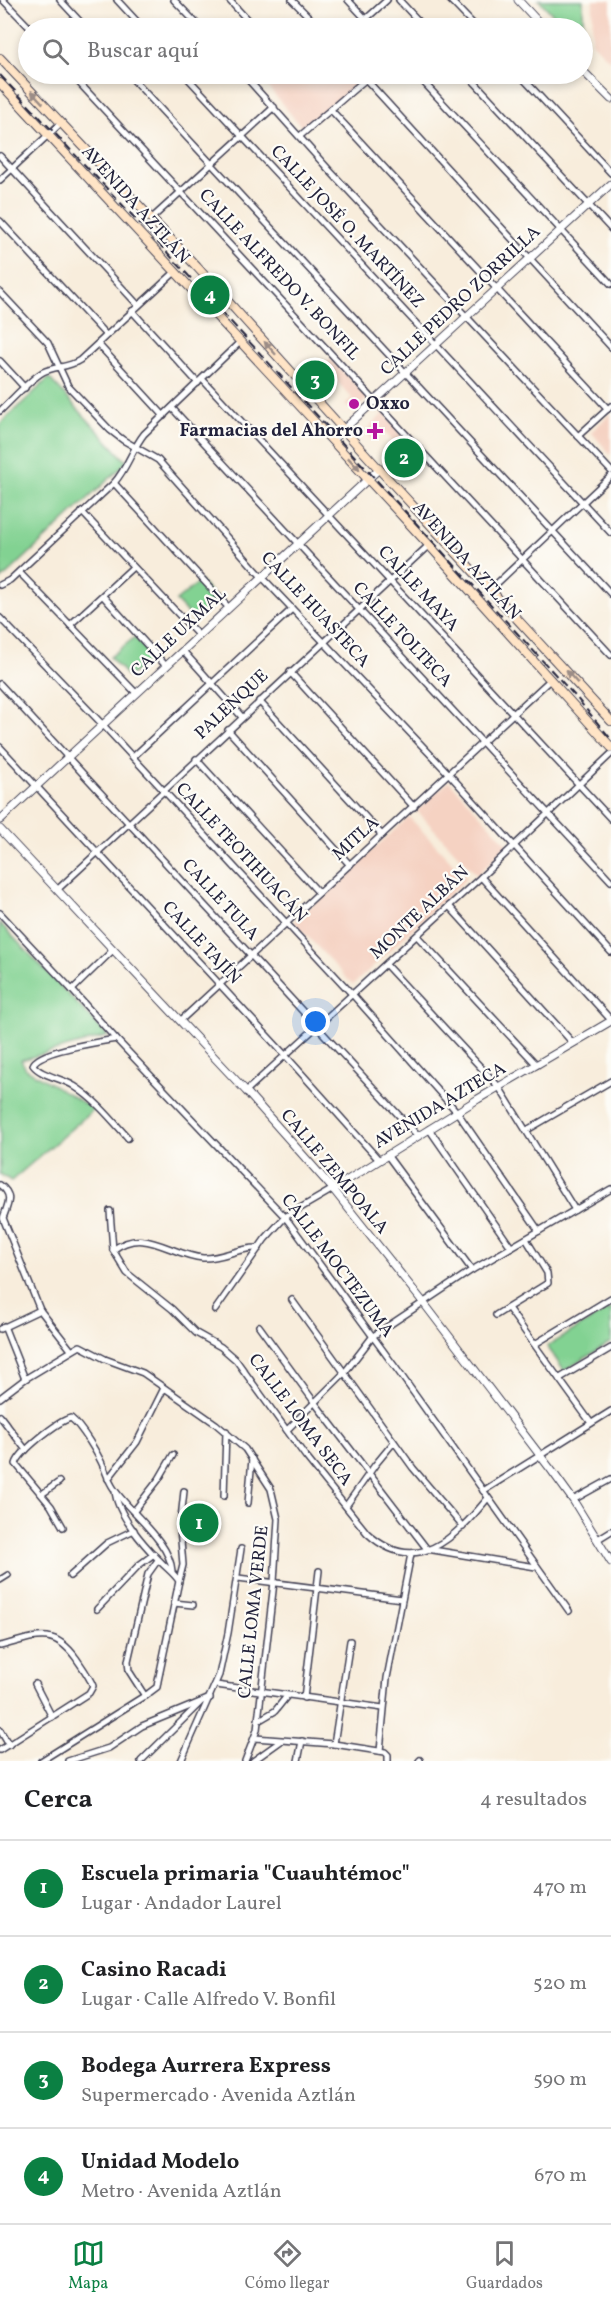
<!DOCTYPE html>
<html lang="es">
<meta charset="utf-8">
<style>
body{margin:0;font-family:Vollkorn,serif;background:#f6f6f6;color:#202124}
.you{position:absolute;left:316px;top:1022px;width:21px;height:21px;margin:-15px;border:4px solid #fff;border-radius:50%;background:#1a73e8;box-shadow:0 0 0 9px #1a73e833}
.badge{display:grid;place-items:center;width:39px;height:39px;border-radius:50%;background:#0b8043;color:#fff;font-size:20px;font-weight:700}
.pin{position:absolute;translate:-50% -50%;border:3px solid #fff;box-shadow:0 2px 6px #0006}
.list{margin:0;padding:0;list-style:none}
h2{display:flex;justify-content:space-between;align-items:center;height:78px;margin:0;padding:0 24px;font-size:26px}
h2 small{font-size:20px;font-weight:400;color:#757577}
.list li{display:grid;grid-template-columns:39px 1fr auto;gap:18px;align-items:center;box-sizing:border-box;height:96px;padding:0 24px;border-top:2px solid #e0e0e0}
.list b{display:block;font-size:22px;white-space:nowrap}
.list p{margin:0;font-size:20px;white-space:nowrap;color:#757577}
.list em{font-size:20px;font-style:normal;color:#757577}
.icon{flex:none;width:33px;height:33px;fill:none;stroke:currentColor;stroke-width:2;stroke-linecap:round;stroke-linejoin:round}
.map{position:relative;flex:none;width:611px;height:1761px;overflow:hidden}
.search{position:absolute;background:#fff;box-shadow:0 3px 9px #0003;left:18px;right:18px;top:18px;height:66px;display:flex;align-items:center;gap:15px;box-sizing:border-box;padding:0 21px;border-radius:33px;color:#757577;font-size:22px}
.sheet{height:462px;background:#fff}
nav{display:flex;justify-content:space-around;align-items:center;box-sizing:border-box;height:84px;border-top:2px solid #e0e0e0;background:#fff;font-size:16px;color:#757577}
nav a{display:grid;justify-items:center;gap:3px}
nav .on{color:#0b8043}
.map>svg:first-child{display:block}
</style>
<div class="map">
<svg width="611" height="1761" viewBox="0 0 611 1761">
<rect width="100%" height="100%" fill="#fdfcf7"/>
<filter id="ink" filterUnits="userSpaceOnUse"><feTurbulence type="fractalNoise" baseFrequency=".0167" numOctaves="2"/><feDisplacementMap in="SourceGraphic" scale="12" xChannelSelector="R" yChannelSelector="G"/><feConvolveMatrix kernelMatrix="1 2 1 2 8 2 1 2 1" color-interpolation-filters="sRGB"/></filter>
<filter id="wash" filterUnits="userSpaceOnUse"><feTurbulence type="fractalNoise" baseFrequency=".008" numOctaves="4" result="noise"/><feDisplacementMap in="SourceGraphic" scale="24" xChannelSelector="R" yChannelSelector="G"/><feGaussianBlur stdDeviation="1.35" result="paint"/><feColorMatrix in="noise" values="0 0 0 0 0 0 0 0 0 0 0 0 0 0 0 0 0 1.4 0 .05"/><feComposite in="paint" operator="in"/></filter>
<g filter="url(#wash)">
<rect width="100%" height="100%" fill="#f8eddc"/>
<g fill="#f5d2c2">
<polygon points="593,0 611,0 611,62 592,42"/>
<polygon points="257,74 358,74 363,79 304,130"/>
<polygon points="330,359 368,398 353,412 345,404 352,398 323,366"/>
<polygon points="384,413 407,442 400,449 384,431 372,440 365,431"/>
<polygon points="611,413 611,455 591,432"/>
<polygon points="449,781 508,845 477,875 417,811"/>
<polygon points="409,817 467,878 353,985 294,922"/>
</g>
<g fill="#82d292" stroke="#527a66" stroke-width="1.5">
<polygon points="539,0 583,0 583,47 582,28 566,28"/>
<polygon points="49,378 127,462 1,580 0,424"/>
<polygon points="200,581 218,601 195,621 176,601"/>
<polygon points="135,637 152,658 128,677 110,657"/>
<polygon points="0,923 108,1036 21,1060 26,1069 94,1109 11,1181 0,1174"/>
<polygon points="611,1308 611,1342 564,1371 547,1346"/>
</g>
</g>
<g filter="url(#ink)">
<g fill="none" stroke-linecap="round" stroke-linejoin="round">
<g stroke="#424053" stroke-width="8">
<g id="minor">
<polyline points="3,0 30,28"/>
<polyline points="60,0 86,28"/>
<polyline points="117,0 143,28"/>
<polyline points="174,0 201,28"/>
<polyline points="229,0 255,28"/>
<polyline points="292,0 320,28"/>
<polyline points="348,0 374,28"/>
<polyline points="399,0 425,28"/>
<polyline points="450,0 477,28"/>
<polyline points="296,28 309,17"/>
<polyline points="356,28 387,0"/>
<polyline points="71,74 611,655"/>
<polyline points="128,74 611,594"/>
<polyline points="184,74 611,533"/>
<polyline points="243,74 330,171 611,471"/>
<polyline points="361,74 611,347"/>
<polyline points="416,74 611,284"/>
<polyline points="467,74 611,229"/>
<polyline points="519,74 611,173"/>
<polyline points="331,110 608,409"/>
<polyline points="300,136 366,79"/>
<polyline points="0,156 138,305"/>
<polyline points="0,180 61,123"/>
<polyline points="151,219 274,107"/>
<polyline points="0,221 106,335"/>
<polyline points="0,292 48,343 68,386 110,430 123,440 158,460 263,578 449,774 611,952"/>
<polyline points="132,311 198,383"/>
<polyline points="98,344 164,416"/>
<polyline points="0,361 25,388"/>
<polyline points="203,380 611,819"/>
<polyline points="172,408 611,881"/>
<path d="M0,411C12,400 29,380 43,372C55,366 68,368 80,360L175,272"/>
<polyline points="578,436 611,406"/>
<polyline points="114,483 229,608"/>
<polyline points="82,512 199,636"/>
<polyline points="19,572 136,693"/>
<path d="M0,585L10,580L114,483C128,467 132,449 144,434L240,342"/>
<polyline points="491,589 611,476"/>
<polyline points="103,596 166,666"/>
<polyline points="0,618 103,725 352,994 457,1112 539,1231"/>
<polyline points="70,625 133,567"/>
<polyline points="183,651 242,717"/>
<polyline points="290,672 414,807"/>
<polyline points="0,684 418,1136"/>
<polyline points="259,701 382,835"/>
<polyline points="228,730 350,865"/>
<polyline points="0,747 285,1055 379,1160"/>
<polyline points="133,757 292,609"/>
<polyline points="196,759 319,893"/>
<polyline points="481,877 611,1020"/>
<polyline points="57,890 429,545"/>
<polyline points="449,906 573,1043"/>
<polyline points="0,913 72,990 116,1039 285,1217 401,1375 569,1611"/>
<polyline points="417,936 537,1065"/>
<polyline points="386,965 499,1087 575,1210"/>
<polyline points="72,990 113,950"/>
<polyline points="180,1021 551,679"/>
<path d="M116,1039C99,1042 37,1051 33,1065C41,1076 62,1078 74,1086C95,1099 112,1120 128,1138"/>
<polyline points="246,1091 481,877 611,754"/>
<polyline points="429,1129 511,1247"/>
<polyline points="527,1130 611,1081"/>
<polyline points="387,1155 472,1270"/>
<path d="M0,1185C14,1195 8,1204 3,1218L40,1310L71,1350"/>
<path d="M110,1211L113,1250L127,1273L172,1309L196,1333L221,1347L236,1360L306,1457L367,1533C416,1578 455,1538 488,1498"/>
<path d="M113,1250C145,1226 169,1255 203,1258C222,1259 239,1247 259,1248"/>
<polyline points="292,1300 413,1468 463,1527"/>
<polyline points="508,1308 591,1423"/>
<polyline points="215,1310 265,1239 285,1217 333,1189"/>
<polyline points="496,1315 548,1283 547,1273 526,1239"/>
<polyline points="4,1326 25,1379"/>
<polyline points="259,1326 315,1403 427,1549 536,1567"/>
<polyline points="0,1329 40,1310"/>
<polyline points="535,1344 611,1298"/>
<polyline points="560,1378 611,1348"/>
<polyline points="0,1398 25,1379 80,1346 105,1359 143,1373 216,1424 245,1449 271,1489 278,1519 274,1582 257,1730 245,1761"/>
<polyline points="0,1416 26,1450"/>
<polyline points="287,1430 345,1372 373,1336 472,1270 611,1189"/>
<polyline points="108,1479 137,1442 164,1388"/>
<polyline points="483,1491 611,1411"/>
<polyline points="42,1494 59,1482"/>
<polyline points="224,1496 226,1431"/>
<polyline points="573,1500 611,1479"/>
<polyline points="248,1503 252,1459"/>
<polyline points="346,1506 375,1465 394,1442"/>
<polyline points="134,1511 159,1479 173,1455"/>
<path d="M63,1527L51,1506L16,1464C19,1452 58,1421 71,1418C82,1427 98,1454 104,1468C107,1475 109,1482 114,1489C130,1513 170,1541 172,1571"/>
<polyline points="598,1539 611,1531"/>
<polyline points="70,1576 107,1543 134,1530"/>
<polyline points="238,1578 402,1599"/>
<polyline points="0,1580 8,1575"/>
<polyline points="179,1581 183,1565 180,1528 184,1491"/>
<polyline points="174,1603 193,1605"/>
<polyline points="97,1609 139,1565 154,1554"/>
<path d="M0,1646C34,1638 52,1625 76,1658C82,1667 89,1676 93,1686L89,1693L0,1750"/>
<polyline points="35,1684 52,1717"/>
<polyline points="216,1685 383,1708"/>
<polyline points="145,1696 129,1671 128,1661 148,1574 158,1560"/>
<polyline points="304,1698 319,1571"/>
<polyline points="258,1721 275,1711 287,1696"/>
<polyline points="0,1730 9,1745"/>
<polyline points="255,1738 334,1744 385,1752 388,1755 388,1761"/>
<polyline points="334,1744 350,1641"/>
<polyline points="380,1751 387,1678 411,1554"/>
<path d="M41,1761L149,1693L157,1687L158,1681L179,1581C173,1572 166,1568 159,1560C143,1544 117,1514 115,1491"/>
<polyline points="68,1761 109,1748 142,1726 210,1698"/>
<polyline points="141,1761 200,1703"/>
<polyline points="181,1761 219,1675 228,1633 241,1549"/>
<polyline points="253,1761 281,1741"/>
<polyline points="298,1761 302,1741"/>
<polyline points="419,1761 420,1760"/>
</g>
</g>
<g stroke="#424053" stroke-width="9">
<g id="tertiary">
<polyline points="518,0 544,28"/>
<polyline points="582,70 611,99"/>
<polyline points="332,440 611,184"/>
<polyline points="0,820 379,469"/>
<polyline points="0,829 246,1091 333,1189 423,1302 552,1471 573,1500 611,1562"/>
<polyline points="333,1189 478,1099 611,1021"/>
</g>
</g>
<g stroke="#424053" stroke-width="10">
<g id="secondary">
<polyline points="0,58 197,267 379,469 611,721"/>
<polyline points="0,83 429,545 611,747"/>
</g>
</g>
<use href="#minor" stroke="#fff" stroke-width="5"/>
<use href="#tertiary" stroke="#fff" stroke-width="7"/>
<use href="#secondary" stroke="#ffe4c6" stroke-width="8"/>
<polyline stroke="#22223b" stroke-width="2" stroke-dasharray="9 4.5" stroke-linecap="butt" points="0,75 164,249 575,696 611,739"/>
</g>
<defs><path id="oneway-solid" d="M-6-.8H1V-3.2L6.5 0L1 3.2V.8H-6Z" transform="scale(1.5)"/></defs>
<g fill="#9c8d87">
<use href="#oneway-solid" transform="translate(37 97) rotate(-133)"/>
<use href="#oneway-solid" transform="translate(270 348) rotate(-132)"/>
<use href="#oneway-solid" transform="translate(354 464) rotate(47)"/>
<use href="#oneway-solid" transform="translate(572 677) rotate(-132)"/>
</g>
</g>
<g fill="#b5179e" stroke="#fdfcf7" stroke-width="2">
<circle cx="354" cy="404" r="6"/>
<path d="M372 422h6v6h6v6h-6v6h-6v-6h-6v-6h6z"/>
</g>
<g text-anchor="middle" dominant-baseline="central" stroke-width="4.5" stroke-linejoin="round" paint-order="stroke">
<g font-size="18" fill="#22223b" stroke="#fdfcf7">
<text transform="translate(135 205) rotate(48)">AVENIDA AZTLÁN</text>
<text transform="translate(347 227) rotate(47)">CALLE JOSÉ O. MARTÍNEZ</text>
<text transform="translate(279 275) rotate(47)">CALLE ALFREDO V. BONFIL</text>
<text transform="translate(461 301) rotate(-43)">CALLE PEDRO ZORRILLA</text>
<text transform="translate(466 561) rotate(48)">AVENIDA AZTLÁN</text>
<text transform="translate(418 589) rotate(47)">CALLE MAYA</text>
<text transform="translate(315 610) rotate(47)">CALLE HUASTECA</text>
<text transform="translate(179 633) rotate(-43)">CALLE UXMAL</text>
<text transform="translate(402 635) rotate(47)">CALLE TOLTECA</text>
<text transform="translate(232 705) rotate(-43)">PALENQUE</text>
<text transform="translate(356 839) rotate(-42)">MITLA</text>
<text transform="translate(241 853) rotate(47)">CALLE TEOTIHUACÁN</text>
<text transform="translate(220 900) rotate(47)">CALLE TULA</text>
<text transform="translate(420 913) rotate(-43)">MONTE ALBÁN</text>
<text transform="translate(201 943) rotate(47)">CALLE TAJÍN</text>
<text transform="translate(440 1106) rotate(-31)">AVENIDA AZTECA</text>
<text transform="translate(334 1172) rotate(50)">CALLE ZEMPOALA</text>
<text transform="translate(337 1266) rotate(53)">CALLE MOCTEZUMA</text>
<text transform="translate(300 1420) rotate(53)">CALLE LOMA SECA</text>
<text transform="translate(254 1612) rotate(-84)">CALLE LOMA VERDE</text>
</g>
<g font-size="18" font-weight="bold" fill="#22223b" stroke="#fdfcf7" text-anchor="start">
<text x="366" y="404">Oxxo</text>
<text x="363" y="431" text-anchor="end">Farmacias del Ahorro</text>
</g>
</g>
</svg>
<div class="you"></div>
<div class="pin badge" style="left:199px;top:1523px">1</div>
<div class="pin badge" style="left:404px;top:458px">2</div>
<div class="pin badge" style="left:315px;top:380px">3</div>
<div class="pin badge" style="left:210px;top:295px">4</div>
<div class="search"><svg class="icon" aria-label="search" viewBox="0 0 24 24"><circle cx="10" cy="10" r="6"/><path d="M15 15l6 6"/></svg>Buscar aquí</div>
</div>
<section class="sheet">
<h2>Cerca<small>4 resultados</small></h2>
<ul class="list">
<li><span class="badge">1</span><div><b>Escuela primaria &quot;Cuauhtémoc&quot;</b><p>Lugar · Andador Laurel</p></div><em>470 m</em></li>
<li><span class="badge">2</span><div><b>Casino Racadi</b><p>Lugar · Calle Alfredo V. Bonfil</p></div><em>520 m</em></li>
<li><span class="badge">3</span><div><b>Bodega Aurrera Express</b><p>Supermercado · Avenida Aztlán</p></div><em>590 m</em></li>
<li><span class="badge">4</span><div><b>Unidad Modelo</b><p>Metro · Avenida Aztlán</p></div><em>670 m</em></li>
</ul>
</section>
<nav>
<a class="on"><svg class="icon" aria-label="map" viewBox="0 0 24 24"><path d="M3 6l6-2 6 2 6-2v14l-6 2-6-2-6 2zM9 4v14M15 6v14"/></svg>Mapa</a>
<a><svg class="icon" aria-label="directions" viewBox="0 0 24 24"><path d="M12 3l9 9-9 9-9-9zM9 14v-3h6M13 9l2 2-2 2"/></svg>Cómo llegar</a>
<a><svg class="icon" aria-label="saved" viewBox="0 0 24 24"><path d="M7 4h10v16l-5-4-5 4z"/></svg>Guardados</a>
</nav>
